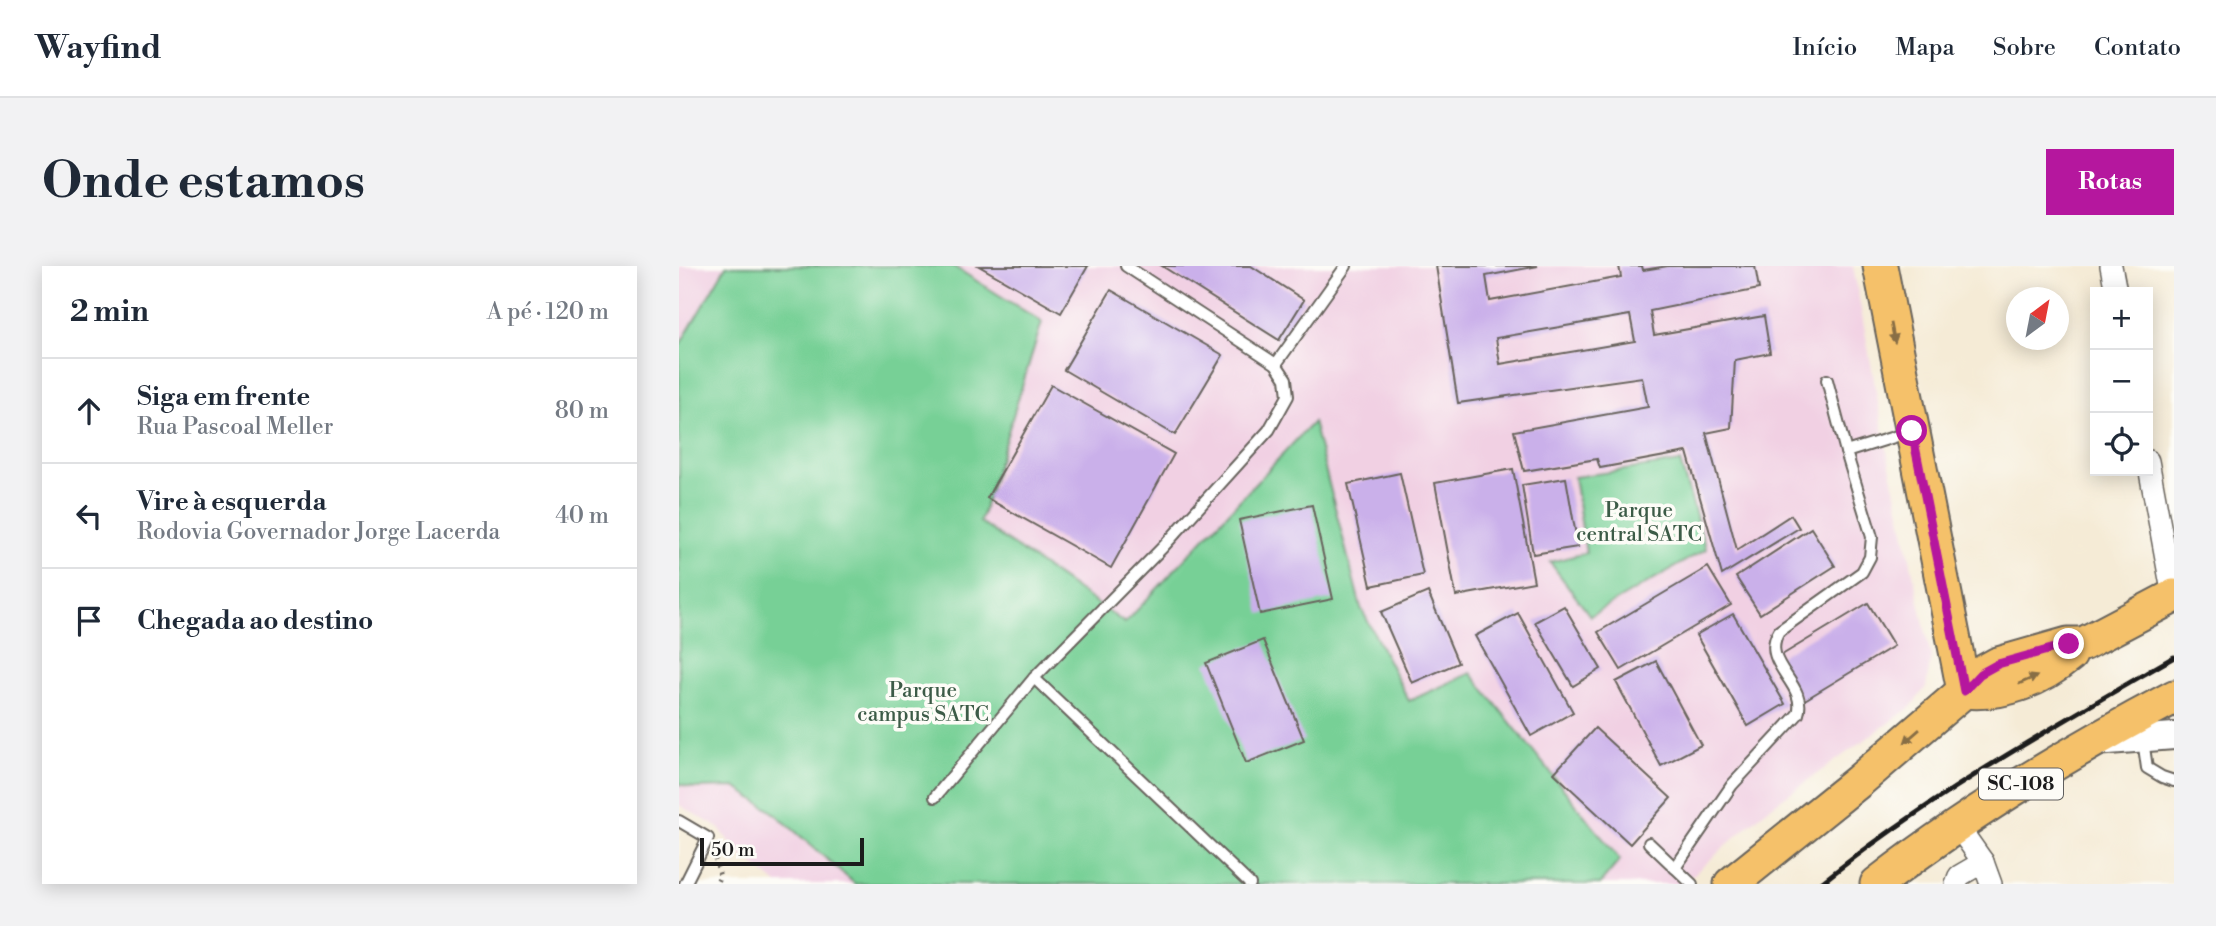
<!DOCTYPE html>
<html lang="pt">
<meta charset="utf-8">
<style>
body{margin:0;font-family:"Libre Bodoni",serif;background:#f2f2f3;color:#1f2937}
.controls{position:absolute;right:21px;top:21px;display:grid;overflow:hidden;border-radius:0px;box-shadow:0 4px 18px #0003}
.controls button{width:63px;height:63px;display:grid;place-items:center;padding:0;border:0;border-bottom:2px solid #e0e1e3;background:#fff;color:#1f2937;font:35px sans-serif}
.compass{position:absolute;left:1327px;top:21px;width:63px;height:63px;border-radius:50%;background:#fff;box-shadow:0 4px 18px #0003;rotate:32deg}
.scale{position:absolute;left:21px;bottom:18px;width:164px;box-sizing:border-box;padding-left:7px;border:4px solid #1c1c1c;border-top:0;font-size:19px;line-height:24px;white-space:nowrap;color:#1c1c1c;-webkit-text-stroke:5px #fdfcf7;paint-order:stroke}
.stop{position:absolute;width:21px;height:21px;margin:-16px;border:5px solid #b5179e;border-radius:50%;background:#fff}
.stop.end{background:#b5179e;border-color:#fff;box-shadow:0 2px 7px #0008}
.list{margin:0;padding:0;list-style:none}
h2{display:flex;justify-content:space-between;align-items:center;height:91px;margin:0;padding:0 28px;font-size:30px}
h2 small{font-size:23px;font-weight:400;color:#747a83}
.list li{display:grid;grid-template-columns:46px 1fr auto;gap:21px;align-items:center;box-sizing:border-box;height:105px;padding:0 28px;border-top:2px solid #e0e1e3}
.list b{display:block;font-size:26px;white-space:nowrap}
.list p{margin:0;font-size:23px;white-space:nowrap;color:#747a83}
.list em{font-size:23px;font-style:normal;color:#747a83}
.icon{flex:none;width:38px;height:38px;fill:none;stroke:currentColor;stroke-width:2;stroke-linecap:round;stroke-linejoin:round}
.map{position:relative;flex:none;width:1495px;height:618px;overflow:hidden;border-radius:0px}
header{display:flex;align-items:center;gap:42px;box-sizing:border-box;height:98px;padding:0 35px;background:#fff;border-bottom:2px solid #e0e1e3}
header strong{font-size:33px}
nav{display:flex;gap:38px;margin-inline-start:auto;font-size:24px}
.intro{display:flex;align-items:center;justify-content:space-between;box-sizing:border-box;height:168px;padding:0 42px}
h1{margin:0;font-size:49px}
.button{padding:18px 32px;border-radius:0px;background:#b5179e;color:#fff;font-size:24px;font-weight:700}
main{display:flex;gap:42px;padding:0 42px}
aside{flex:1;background:#fff;border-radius:0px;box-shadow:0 4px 18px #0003}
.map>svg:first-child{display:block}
</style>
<header>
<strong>Wayfind</strong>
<nav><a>Início</a><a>Mapa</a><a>Sobre</a><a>Contato</a></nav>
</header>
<div class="intro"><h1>Onde estamos</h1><a class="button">Rotas</a></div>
<main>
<aside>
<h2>2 min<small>A pé · 120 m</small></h2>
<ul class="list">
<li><svg class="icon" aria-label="ahead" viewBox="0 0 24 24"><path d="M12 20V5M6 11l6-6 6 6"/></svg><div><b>Siga em frente</b><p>Rua Pascoal Meller</p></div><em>80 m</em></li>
<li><svg class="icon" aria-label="left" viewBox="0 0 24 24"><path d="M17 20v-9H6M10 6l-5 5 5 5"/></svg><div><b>Vire à esquerda</b><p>Rodovia Governador Jorge Lacerda</p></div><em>40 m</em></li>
<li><svg class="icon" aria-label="arrive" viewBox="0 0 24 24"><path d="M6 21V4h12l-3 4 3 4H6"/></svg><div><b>Chegada ao destino</b></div></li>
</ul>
</aside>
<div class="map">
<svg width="1495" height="618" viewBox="0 0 1495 618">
<rect width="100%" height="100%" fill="#fdfcf7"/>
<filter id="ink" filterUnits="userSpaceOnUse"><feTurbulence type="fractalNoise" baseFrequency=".0143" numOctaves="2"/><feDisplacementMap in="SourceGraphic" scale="14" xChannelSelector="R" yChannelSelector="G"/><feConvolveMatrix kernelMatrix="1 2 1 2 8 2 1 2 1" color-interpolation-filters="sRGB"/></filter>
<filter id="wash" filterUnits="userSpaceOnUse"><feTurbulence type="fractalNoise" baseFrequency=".00686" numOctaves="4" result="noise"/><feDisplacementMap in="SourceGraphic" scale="28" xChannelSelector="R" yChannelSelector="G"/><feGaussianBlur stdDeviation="1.57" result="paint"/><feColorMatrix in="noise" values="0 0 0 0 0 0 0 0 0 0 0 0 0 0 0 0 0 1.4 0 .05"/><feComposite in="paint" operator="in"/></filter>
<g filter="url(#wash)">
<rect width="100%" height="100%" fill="#f5ebd6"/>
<polygon fill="#f1d0e3" points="0,0 1174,0 1208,185 1252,391 1247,421 1232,441 1087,544 1004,618 98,618 58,585 40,562 0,539"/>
<g fill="#77d096" stroke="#4a7659" stroke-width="2">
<polygon points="47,0 274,0 363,56 301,256 446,357 634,156 682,342 730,435 792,407 941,594 921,618 176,618 94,546 56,521 16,522 0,518 0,80"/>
<polygon points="1001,196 1027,283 911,350 871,296 907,287 895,211"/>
</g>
<g id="blocks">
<g fill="#cab0ea" fill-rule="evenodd">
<polygon points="300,0 409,0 382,47"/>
<polygon points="483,0 572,0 625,34 600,74"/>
<path d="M757,0H859L807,10L811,35L942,11L940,0H963L964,4L989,0H1076L1080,23L971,45L975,69L1085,50L1091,87L1056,94L1052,162L1027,167L1058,284L1112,249L1120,262L1043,309L1008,186L921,202L918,193L845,205L835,165L969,141L963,111L779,137ZM951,49L956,75L821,98L817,72Z"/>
<polygon points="432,24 544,89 496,169 385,104"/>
<polygon points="372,119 495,188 432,302 308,232"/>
<polygon points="834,203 855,316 777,330 756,217"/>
<polygon points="721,207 744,309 692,320 669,218"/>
<polygon points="887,212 899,281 854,288 843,219"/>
<polygon points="633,239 654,333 581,348 560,254"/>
<polygon points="1132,262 1156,300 1081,348 1057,311"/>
<polygon points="1029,301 1052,339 942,404 919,366"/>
<polygon points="749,326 779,397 733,417 702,346"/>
<polygon points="1189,337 1215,380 1124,435 1098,392"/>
<polygon points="885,340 922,403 894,420 856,356"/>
<polygon points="839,347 894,446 852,470 796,370"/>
<polygon points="1054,348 1106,438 1069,460 1017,369"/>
<polygon points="584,374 625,474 567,497 527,397"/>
<polygon points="977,395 1022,479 982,500 937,416"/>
<polygon points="916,462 992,532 951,578 875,507"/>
</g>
</g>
</g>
<g filter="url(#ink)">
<use href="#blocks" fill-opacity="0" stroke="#68645d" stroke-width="2"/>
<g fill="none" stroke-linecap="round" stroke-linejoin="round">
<g stroke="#68645d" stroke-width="14">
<g id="service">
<polyline points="597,98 667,0"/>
<polyline points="1148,114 1167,186"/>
<polyline points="355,412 571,618"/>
<polyline points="1464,474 1468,502 1483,511 1495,515"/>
<polyline points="256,531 355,412 484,281 590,164 609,130 607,113 597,98 447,0"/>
<polyline points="0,555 29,572 6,618"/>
<polyline points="970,577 1013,618"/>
<path d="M996,602L1053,519L1119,448C1129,417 1080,398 1100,365L1183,306L1191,291L1193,271L1167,186L1231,166"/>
</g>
</g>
<g stroke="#68645d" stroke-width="24">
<g id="minor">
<polyline points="1432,0 1437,26"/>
<polyline points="1469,195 1494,330"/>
<polyline points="1278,559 1304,596 1312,618"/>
<polyline points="1277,618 1280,610 1304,596"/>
</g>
</g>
<g stroke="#68645d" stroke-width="30">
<polyline id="tertiary" points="1416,476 1495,470"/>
</g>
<g stroke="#68645d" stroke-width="37">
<g id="primary">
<polyline points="1201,0 1285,425"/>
<path d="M1285,425C1324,429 1361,414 1391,389"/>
<polyline points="1052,618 1180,515 1285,425 1301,408 1319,398 1389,378 1404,378 1495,330"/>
<path d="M1198,618C1290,546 1391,486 1495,431"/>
</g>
</g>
<polyline stroke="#68645d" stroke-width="4.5" stroke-dasharray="2 5" stroke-linecap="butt" points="36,593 41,610 37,618"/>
<use href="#service" stroke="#fff" stroke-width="10"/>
<use href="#minor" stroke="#fff" stroke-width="21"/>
<use href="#tertiary" stroke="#fff" stroke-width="26"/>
<use href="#primary" stroke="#f5c16b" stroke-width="33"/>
<path stroke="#1c1c1c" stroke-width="5" d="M1141,618C1250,530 1374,461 1495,391"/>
</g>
<defs><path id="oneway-solid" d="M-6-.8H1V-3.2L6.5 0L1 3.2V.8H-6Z" transform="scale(1.75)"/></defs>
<g fill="#886e44">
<use href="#oneway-solid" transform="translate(1214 67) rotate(79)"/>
<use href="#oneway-solid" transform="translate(1349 414) rotate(-23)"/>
<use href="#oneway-solid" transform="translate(1233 470) rotate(139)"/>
</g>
</g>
<g fill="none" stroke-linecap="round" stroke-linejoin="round" filter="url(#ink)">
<polyline stroke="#b5179e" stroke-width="9" points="1233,165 1285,425 1301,408 1319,398 1390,378"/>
</g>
<g text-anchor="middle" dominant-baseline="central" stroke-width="7" stroke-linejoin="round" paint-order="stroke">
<rect fill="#fdfcf7" stroke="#605f5e" stroke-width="2" x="1300" y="502.5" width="84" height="31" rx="5"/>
<g font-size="19" font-weight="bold" fill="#1c1c1c">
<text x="1342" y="518">SC-108</text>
</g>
<g font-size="21" fill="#3c5b47" stroke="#fdfcf7">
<text x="960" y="245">Parque<tspan x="960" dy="24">central SATC</tspan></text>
<text x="244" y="425">Parque<tspan x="244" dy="24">campus SATC</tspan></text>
</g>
</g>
</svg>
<div class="controls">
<button>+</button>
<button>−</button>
<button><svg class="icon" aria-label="locate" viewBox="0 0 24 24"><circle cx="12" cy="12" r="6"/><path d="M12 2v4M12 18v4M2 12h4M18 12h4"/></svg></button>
</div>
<svg class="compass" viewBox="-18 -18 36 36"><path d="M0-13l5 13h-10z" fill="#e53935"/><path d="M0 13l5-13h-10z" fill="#747a83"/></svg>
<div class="scale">50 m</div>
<div class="stop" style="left:1233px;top:165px"></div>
<div class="stop end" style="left:1390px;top:378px"></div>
</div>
</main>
